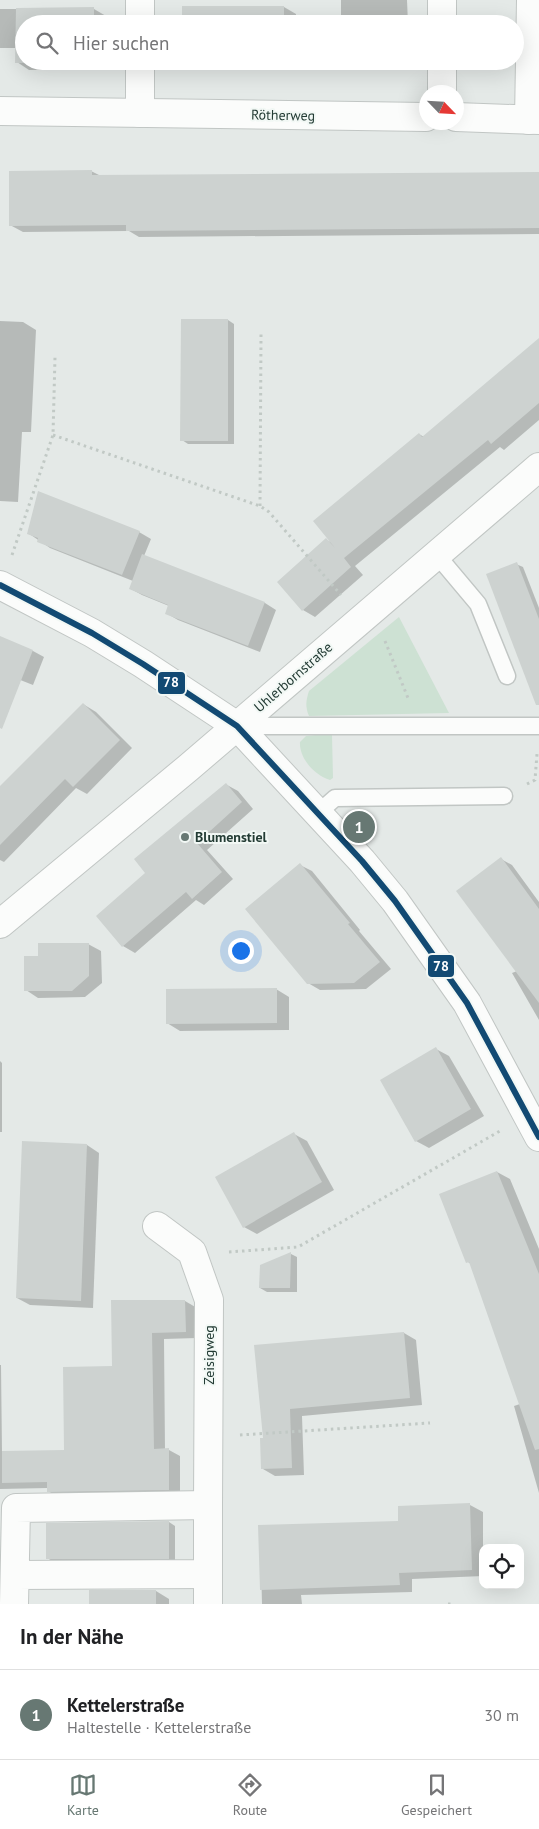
<!DOCTYPE html>
<html lang="de">
<meta charset="utf-8">
<style>
body{margin:0;font-family:"PT Sans",sans-serif;background:#f2f2f2;color:#202124}
.controls{position:absolute;right:15px;bottom:15px;display:grid;overflow:hidden;border-radius:10px;box-shadow:0 5px 20px #0002}
.controls button{width:45px;height:45px;display:grid;place-items:center;padding:0;border:0;border-bottom:1px solid #e0e0e0;background:#fff;color:#202124;font:25px sans-serif}
.compass{position:absolute;left:419px;top:85px;width:45px;height:45px;border-radius:50%;background:#fff;box-shadow:0 5px 20px #0002;rotate:115deg}
.you{position:absolute;left:240px;top:950px;width:18px;height:18px;margin:-12px;border:4px solid #fff;border-radius:50%;background:#1a73e8;box-shadow:0 0 0 8px #1a73e833}
.badge{display:grid;place-items:center;width:32px;height:32px;border-radius:50%;background:#677873;color:#fff;font-size:16px;font-weight:700}
.pin{position:absolute;translate:-50% -50%;border:2px solid #fff;box-shadow:0 1px 5px #0006}
.list{margin:0;padding:0;list-style:none}
h2{display:flex;justify-content:space-between;align-items:center;height:65px;margin:0;padding:0 20px;font-size:21px}
h2 small{font-size:16px;font-weight:400;color:#757577}
.list li{display:grid;grid-template-columns:32px 1fr auto;gap:15px;align-items:center;box-sizing:border-box;height:90px;padding:0 20px;border-top:1px solid #e0e0e0}
.list b{display:block;font-size:19px;white-space:nowrap}
.list p{margin:0;font-size:16px;white-space:nowrap;color:#757577}
.list em{font-size:16px;font-style:normal;color:#757577}
.icon{flex:none;width:28px;height:28px;fill:none;stroke:currentColor;stroke-width:2;stroke-linecap:round;stroke-linejoin:round}
.map{position:relative;flex:none;width:539px;height:1604px;overflow:hidden}
.search{position:absolute;background:#fff;box-shadow:0 5px 20px #0002;left:15px;right:15px;top:15px;height:55px;display:flex;align-items:center;gap:12px;box-sizing:border-box;padding:0 18px;border-radius:28px;color:#757577;font-size:19px}
.sheet{height:155px;background:#fff}
nav{display:flex;justify-content:space-around;align-items:center;box-sizing:border-box;height:70px;border-top:1px solid #e0e0e0;background:#fff;font-size:14px;color:#757577}
nav a{display:grid;justify-items:center;gap:2px}
nav .on{color:#677873}
.map>svg:first-child{display:block}
</style>
<div class="map">
<svg width="539" height="1604" viewBox="0 0 539 1604">
<rect width="100%" height="100%" fill="#e4e9e7"/>
<g fill="#cde1d3">
<path d="M399,617L449,713L309,716C305,707 306,700 309,691Z"/>
<path d="M315,735H332L333,778L330,780C314,775 299,758 300,742L306,736Z"/>
</g>
<g fill="#0003">
<polygon points="341,0 407,0 408,24 341,24"/>
<polygon points="284,7 296,14 296,24 184,24 183,8"/>
<polygon points="0,9 94,9 106,16 106,24 24,24 24,61 123,61 123,69 29,70 17,62 17,48 0,48"/>
<polygon points="185,61 296,61 296,67 196,68"/>
<polygon points="343,61 408,61 408,67 354,68"/>
<polygon points="91,171 101,176 539,174 539,234 139,237 129,231 23,232 10,225"/>
<polygon points="228,320 234,324 234,444 188,444 182,440"/>
<polygon points="0,321 23,322 36,330 31,432 22,432 18,502 0,501"/>
<polygon points="539,340 539,420 504,450 500,447 355,566 363,575 315,617 303,610 327,540 332,543 419,434 424,437"/>
<polygon points="139,532 151,539 144,556 265,603 276,610 260,652 178,620 166,613 169,606 142,595 131,589 133,581 50,548 28,533"/>
<polygon points="516,564 523,567 539,608 539,687"/>
<polygon points="0,638 33,651 44,657 33,685 0,672"/>
<polygon points="83,704 96,712 132,748 87,794 76,788 4,862 0,860 0,787"/>
<polygon points="227,785 238,791 253,809 207,850 233,879 204,905 196,900 135,953 123,946 97,916 147,873"/>
<polygon points="501,859 512,865 539,902 539,1020 512,973 517,971"/>
<polygon points="300,865 312,871 360,930 359,931 391,969 366,989 320,990 308,983"/>
<polygon points="88,944 101,951 102,983 85,997 38,998 26,990 39,957"/>
<polygon points="276,989 289,997 289,1030 180,1031 167,1023"/>
<polygon points="436,1049 449,1056 484,1116 429,1148 416,1141"/>
<polygon points="0,1061 2,1063 2,1132 0,1132"/>
<polygon points="294,1134 307,1141 334,1190 257,1234 244,1227"/>
<polygon points="87,1145 99,1153 93,1308 30,1305 17,1298"/>
<polygon points="497,1172 510,1179 539,1249 539,1493 514,1406 520,1404 471,1264 468,1262"/>
<polygon points="291,1254 297,1257 297,1292 267,1292 260,1288"/>
<polygon points="185,1301 197,1308 197,1338 164,1339 165,1450 169,1450 180,1456 180,1496 60,1498 48,1491 48,1488 0,1489 0,1365 1,1365 2,1452 65,1451 113,1368 112,1302"/>
<polygon points="404,1333 416,1340 422,1405 302,1416 304,1475 275,1476 263,1469 264,1439 256,1346"/>
<polygon points="470,1505 483,1512 483,1576 412,1579 412,1592 301,1595 302,1604 262,1604 260,1526 399,1522"/>
<polygon points="169,1522 175,1526 175,1562 54,1562 47,1558"/>
<polygon points="156,1591 169,1599 169,1604 90,1604"/>
</g>
<g fill="#cdd2d0">
<rect x="182" y="6" width="102" height="18"/>
<polygon points="94,7 94,24 24,24 24,61 111,62 15,63 16,8"/>
<polygon points="92,170 92,175 539,172 539,228 126,231 126,225 9,226 9,171"/>
<polygon points="181,319 228,319 228,441 180,441"/>
<polygon points="539,338 539,403 491,444 488,440 344,558 351,567 302,611 277,582 326,538 335,548 313,521 419,433 422,437"/>
<polygon points="38,491 140,531 122,575 37,542 38,538 27,534"/>
<polygon points="142,554 265,602 248,646 165,614 168,605 129,589"/>
<polygon points="517,562 539,619 539,705 536,705 486,574"/>
<polygon points="0,636 33,650 2,729 0,728"/>
<polygon points="83,703 120,740 73,787 65,779 0,845 0,786"/>
<polygon points="226,783 242,802 197,843 222,872 192,899 186,892 122,947 96,916 145,873 134,859"/>
<polygon points="501,857 539,909 539,1003 456,891"/>
<polygon points="300,863 350,923 348,924 380,962 354,983 307,984 245,909"/>
<polygon points="38,943 89,943 89,976 72,991 24,991 24,956 38,956"/>
<polygon points="277,988 277,1023 166,1024 166,989"/>
<polygon points="436,1047 471,1109 415,1142 380,1080"/>
<polygon points="294,1132 322,1182 243,1228 215,1177"/>
<polygon points="22,1141 87,1144 81,1301 16,1298"/>
<polygon points="497,1171 539,1274 539,1449 535,1450 469,1262 466,1263 439,1194"/>
<polygon points="291,1252 290,1288 259,1288 260,1265"/>
<polygon points="111,1300 185,1300 186,1332 152,1333 154,1449 169,1448 169,1490 47,1492 47,1482 2,1483 2,1451 64,1450 63,1367 112,1366"/>
<polygon points="404,1332 410,1398 290,1409 292,1468 261,1469 260,1438 263,1438 254,1345"/>
<polygon points="470,1503 472,1570 399,1573 400,1585 260,1590 258,1525 398,1521 398,1506"/>
<polygon points="169,1521 169,1559 46,1559 46,1523"/>
<rect x="89" y="1590" width="67" height="14"/>
</g>
<g fill="none" stroke-linecap="round" stroke-linejoin="round">
<g stroke="#c1c6c4" stroke-width="19">
<g id="lane">
<polyline points="436,554 478,604 507,676"/>
<polyline points="237,726 539,726"/>
<polyline points="318,813 335,798 504,796"/>
</g>
</g>
<g stroke="#c1c6c4" stroke-width="30">
<g id="street">
<polyline points="442,0 442,24"/>
<polyline points="140,24 140,0"/>
<polyline points="442,61 442,92"/>
<polyline points="0,111 426,117"/>
<polyline points="140,113 140,61"/>
<polyline points="456,117 539,120"/>
<polyline points="529,120 531,0"/>
<polyline points="0,585 92,633 143,664 237,726 362,861 395,901 467,1003 539,1137"/>
<polyline points="0,924 188,768 539,467"/>
<polyline points="157,1226 192,1252 209,1300 208,1505"/>
<polyline points="208,1574 208,1604"/>
<polyline points="14,1604 16,1508 208,1505 208,1574 15,1575"/>
</g>
</g>
<g stroke="#c1c9c5" stroke-width="3" stroke-dasharray="2.5 4" stroke-linecap="butt">
<polyline points="53,435 260,506 269,512 341,595"/>
<polyline points="260,506 261,334"/>
<polyline points="12,555 53,435 55,357"/>
<polyline points="385,641 408,698"/>
<polyline points="527,784 535,780 537,754"/>
<polyline points="229,1252 298,1247 500,1131"/>
<polyline points="240,1435 430,1423"/>
<polyline points="448,1604 453,1604"/>
</g>
<use href="#lane" stroke="#fbfcfb" stroke-width="16"/>
<use href="#street" stroke="#fbfcfb" stroke-width="28"/>
<g stroke="#f2f8f5" stroke-width="10">
<polyline id="bus-1" points="0,585 92,633 143,664 237,726 362,861 395,901 467,1003 539,1137"/>
</g>
<use href="#bus-1" stroke="#124a73" stroke-width="6"/>
</g>
<circle fill="#677873" stroke="#f2f8f5" stroke-width="2" cx="185" cy="837" r="5"/>
<g text-anchor="middle" dominant-baseline="central" stroke-width="4" stroke-linejoin="round" paint-order="stroke">
<g font-size="14" fill="#233b34" stroke="#f2f8f5">
<text transform="translate(283 115) rotate(1)">Rötherweg</text>
<text transform="translate(293 677) rotate(-41)">Uhlerbornstraße</text>
<text transform="translate(209 1355) rotate(-90)">Zeisigweg</text>
</g>
<g font-size="14" font-weight="bold" fill="#233b34" stroke="#f2f8f5" text-anchor="start">
<text x="195" y="837">Blumenstiel</text>
</g>
</g>
<g stroke="#f2f8f5" stroke-width="2">
<rect x="157" y="671" width="29" height="24" rx="5" fill="#124a73"/>
<rect x="427" y="954" width="28" height="24" rx="5" fill="#124a73"/>
</g>
<g font-size="14" text-anchor="middle" font-weight="bold" fill="#fff">
<text x="171" y="687">78</text>
<text x="441" y="971">78</text>
</g>
</svg>
<div class="controls">
<button><svg class="icon" aria-label="locate" viewBox="0 0 24 24"><circle cx="12" cy="12" r="6"/><path d="M12 2v4M12 18v4M2 12h4M18 12h4"/></svg></button>
</div>
<svg class="compass" viewBox="-18 -18 36 36"><path d="M0-13l5 13h-10z" fill="#e53935"/><path d="M0 13l5-13h-10z" fill="#757577"/></svg>
<div class="you"></div>
<div class="pin badge" style="left:359px;top:827px">1</div>
<div class="search"><svg class="icon" aria-label="search" viewBox="0 0 24 24"><circle cx="10" cy="10" r="6"/><path d="M15 15l6 6"/></svg>Hier suchen</div>
</div>
<section class="sheet">
<h2>In der Nähe<small></small></h2>
<ul class="list">
<li><span class="badge">1</span><div><b>Kettelerstraße</b><p>Haltestelle · Kettelerstraße</p></div><em>30 m</em></li>
</ul>
</section>
<nav>
<a class="on"><svg class="icon" aria-label="map" viewBox="0 0 24 24"><path d="M3 6l6-2 6 2 6-2v14l-6 2-6-2-6 2zM9 4v14M15 6v14"/></svg>Karte</a>
<a><svg class="icon" aria-label="directions" viewBox="0 0 24 24"><path d="M12 3l9 9-9 9-9-9zM9 14v-3h6M13 9l2 2-2 2"/></svg>Route</a>
<a><svg class="icon" aria-label="saved" viewBox="0 0 24 24"><path d="M7 4h10v16l-5-4-5 4z"/></svg>Gespeichert</a>
</nav>
